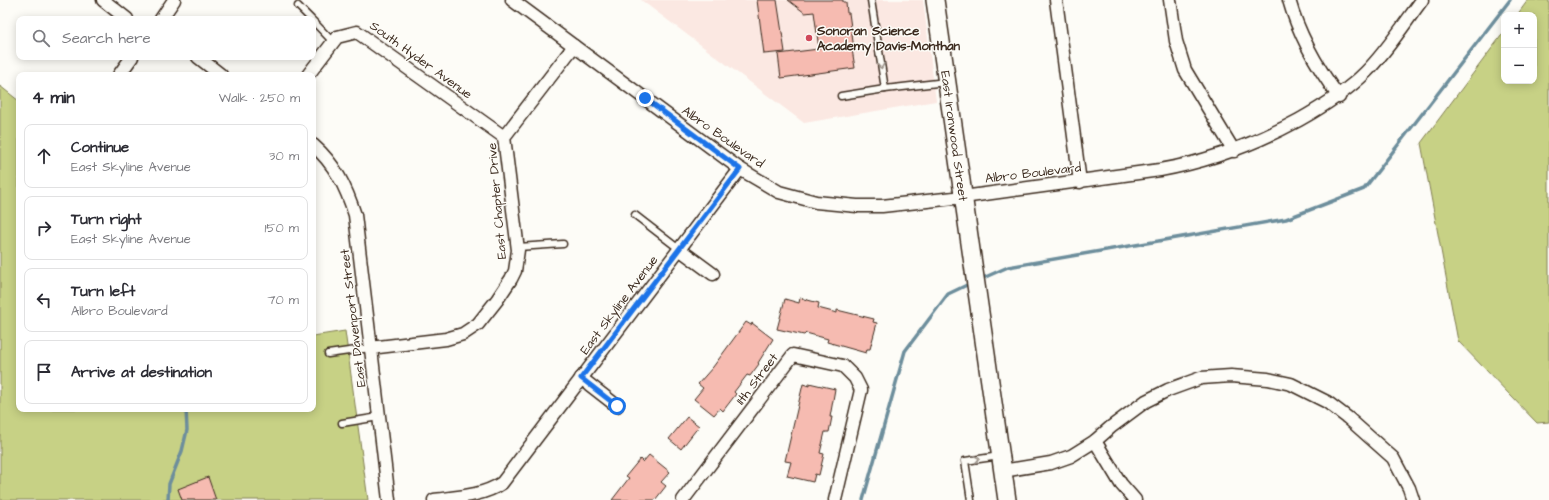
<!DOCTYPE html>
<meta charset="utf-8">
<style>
body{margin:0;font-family:"Architects Daughter",sans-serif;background:#f2f2f3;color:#2b2b33}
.controls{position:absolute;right:12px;top:12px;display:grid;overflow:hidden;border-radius:8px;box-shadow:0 2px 10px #0003}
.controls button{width:36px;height:36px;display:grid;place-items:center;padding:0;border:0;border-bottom:1px solid #e1e1e2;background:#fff;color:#2b2b33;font:20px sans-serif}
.stop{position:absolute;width:12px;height:12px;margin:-9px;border:3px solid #1a73e8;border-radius:50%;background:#fff}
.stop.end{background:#1a73e8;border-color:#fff;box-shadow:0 1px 4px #0008}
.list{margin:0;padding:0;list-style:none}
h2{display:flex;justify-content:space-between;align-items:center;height:52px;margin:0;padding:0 16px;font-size:17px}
h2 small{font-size:13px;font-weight:400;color:#7c7c81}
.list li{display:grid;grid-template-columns:26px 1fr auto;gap:12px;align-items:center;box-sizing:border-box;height:64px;margin:0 8px 8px;padding:0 8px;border:1px solid #e1e1e2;border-radius:8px}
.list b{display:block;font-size:15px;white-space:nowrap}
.list p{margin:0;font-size:13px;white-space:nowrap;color:#7c7c81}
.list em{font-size:13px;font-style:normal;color:#7c7c81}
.icon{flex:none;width:22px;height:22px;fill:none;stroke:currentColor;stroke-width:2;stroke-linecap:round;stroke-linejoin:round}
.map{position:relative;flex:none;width:1549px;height:500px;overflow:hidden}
.search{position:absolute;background:#fff;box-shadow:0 2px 10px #0003;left:16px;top:16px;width:300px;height:44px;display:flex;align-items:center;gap:10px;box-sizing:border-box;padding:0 14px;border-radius:8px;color:#7c7c81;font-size:15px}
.panel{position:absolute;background:#fff;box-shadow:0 2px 10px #0003;left:16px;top:72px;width:300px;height:340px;border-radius:8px}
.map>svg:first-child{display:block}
</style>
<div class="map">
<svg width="1549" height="500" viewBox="0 0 1549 500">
<rect width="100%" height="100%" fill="#fdfcf7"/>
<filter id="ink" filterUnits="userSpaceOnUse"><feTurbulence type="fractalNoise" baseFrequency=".025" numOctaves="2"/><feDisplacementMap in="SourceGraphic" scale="8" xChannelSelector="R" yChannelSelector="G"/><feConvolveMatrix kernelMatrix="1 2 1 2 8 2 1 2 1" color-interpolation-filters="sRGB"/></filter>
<g filter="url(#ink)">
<polygon fill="#fbe8e2" points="641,0 923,0 936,101 804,123"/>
<g fill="#c7d185" stroke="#817e52">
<polygon points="1528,0 1549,0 1549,422 1537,423 1458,341 1421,143 1504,32 1504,81 1534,81 1534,15 1517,15"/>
<polygon points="0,86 19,101 19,409 313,409 313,336 345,331 368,500 0,500"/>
</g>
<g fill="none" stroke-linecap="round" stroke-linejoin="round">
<g stroke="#6d8e9c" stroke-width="3.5">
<polyline points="981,279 1008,267 1286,219 1364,189 1510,0"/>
<polyline points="168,500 169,484 182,451 187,430 186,409"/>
<polyline points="863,500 905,351 948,294 971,283"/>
</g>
</g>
<g fill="#f6bbb1" stroke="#3b2a1e">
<polygon points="757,0 777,0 785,52 764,54"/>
<polygon points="788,0 843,0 843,2 846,2 847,13 849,13 854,49 852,49 855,68 781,78 778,54 819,49 814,12 805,13"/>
<polygon points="800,298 819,303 818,308 837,313 837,310 874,319 873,322 877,323 870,349 867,349 866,353 827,342 828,339 806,333 804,335 777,329 785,299 799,303"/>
<polygon points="746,322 751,325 752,323 773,339 758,363 759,364 750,376 747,375 734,392 736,394 723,411 720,408 714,415 694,399 703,388 698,384 713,367"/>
<polygon points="809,383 835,389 830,417 832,417 829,432 825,432 820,453 824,454 819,475 815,474 813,482 787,476 791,462 785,461 803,384 809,386"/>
<polygon points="687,417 699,426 681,449 669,439"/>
<polygon points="649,455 670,472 661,482 666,486 655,500 612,500 629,478 626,476 640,459 643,462"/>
<polygon points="208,477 216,500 182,500 178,489"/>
</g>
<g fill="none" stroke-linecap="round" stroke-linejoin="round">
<g stroke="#3b2a1e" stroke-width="9">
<g id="lane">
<polyline points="871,0 885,89"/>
<polyline points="298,6 311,19"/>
<polyline points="313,21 333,42"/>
<polyline points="841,96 885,89 946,82"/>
<polyline points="635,215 679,249"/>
<polyline points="518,247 563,244"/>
<polyline points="328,354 370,348"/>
<polyline points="342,423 379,417"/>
<polyline points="971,500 965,461 1000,456"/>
</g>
</g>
<g stroke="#3b2a1e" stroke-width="15">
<g id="street">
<polyline points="103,0 127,19"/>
<path d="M512,0L740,169L779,192L816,202L857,206H882L963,197L1160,170C1210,161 1255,144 1299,120C1324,106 1346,92 1366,72C1387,51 1404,24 1422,0"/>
<polyline points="1056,0 1080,182"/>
<polyline points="1170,0 1176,41 1185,70 1234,151"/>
<path d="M1289,0C1299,36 1317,67 1339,97"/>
<polyline points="161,19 174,0"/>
<polyline points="198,57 221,75"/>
<polyline points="119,75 132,57"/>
<polyline points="308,75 337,37 357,32 504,137"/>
<path d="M313,145C335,164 346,187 355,215L389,500"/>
<polyline points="679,249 713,274"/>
<polyline points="370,348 446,339 463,334 478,324 497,300 511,279 515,271 518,250 504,137 574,46"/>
<polyline points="581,378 617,406"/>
<polyline points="1095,441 1121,484 1135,500"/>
<polyline points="1002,471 1051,463 1071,456 1095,441 1111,427 1146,401 1168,390 1201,378 1231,376 1268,379 1291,384 1327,402 1348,418 1393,458 1409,488 1413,500"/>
<path d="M434,500C457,497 483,496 502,483L740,169"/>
<polyline points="683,500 793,355 843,366 855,378 861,390 835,500"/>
</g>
</g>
<g stroke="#3b2a1e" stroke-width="20">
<polyline id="secondary" points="935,0 1007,500"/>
</g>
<use href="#lane" stroke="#fdfcf7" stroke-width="6"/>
<use href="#street" stroke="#fdfcf7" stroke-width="12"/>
<use href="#secondary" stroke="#fdfcf7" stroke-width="17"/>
</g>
<defs><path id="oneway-chevron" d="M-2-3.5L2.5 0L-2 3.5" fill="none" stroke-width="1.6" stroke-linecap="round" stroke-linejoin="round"/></defs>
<g stroke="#9c938a">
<use href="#oneway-chevron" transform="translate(881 66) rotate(81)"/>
<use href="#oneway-chevron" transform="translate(977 459) rotate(-9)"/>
</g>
</g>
<g fill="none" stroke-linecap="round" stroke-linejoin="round" filter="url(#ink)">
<polyline stroke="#1a73e8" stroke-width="5" points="617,406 581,378 740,169 645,98"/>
</g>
<circle fill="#d1495b" stroke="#fdfcf7" stroke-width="1.5" cx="809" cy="38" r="4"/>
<g text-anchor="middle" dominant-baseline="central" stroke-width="3" stroke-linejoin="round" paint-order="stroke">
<g font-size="13" font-weight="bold" fill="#3b2a1e" stroke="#fdfcf7" text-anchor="start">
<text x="817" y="31">Sonoran Science<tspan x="817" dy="15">Academy Davis-Monthan</tspan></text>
</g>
<g font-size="13" fill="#3b2a1e" stroke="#fdfcf7">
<text transform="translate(421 60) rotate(36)">South Hyder Avenue</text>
<text transform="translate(954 136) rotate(82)">East Ironwood Street</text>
<text transform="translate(723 137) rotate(35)">Albro Boulevard</text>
<text transform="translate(1033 173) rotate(-7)">Albro Boulevard</text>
<text transform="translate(497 201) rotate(-95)">East Chapter Drive</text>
<text transform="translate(619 305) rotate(-53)">East Skyline Avenue</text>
<text transform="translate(353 318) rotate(-97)">East Davenport Street</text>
<text transform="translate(757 379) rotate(-53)">11th Street</text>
</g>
</g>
</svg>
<div class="controls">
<button>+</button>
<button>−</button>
</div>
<div class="stop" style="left:617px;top:406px"></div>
<div class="stop end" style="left:645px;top:98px"></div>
<div class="search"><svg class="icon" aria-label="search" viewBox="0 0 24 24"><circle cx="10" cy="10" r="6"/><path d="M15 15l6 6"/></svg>Search here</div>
<section class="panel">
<h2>4 min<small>Walk · 250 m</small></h2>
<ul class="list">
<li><svg class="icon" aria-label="ahead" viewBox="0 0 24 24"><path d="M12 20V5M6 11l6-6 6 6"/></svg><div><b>Continue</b><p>East Skyline Avenue</p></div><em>30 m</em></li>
<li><svg class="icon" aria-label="right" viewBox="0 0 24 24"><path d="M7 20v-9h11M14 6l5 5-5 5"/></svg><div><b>Turn right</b><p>East Skyline Avenue</p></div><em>150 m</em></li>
<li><svg class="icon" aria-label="left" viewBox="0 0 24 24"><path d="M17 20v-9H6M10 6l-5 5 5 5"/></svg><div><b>Turn left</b><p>Albro Boulevard</p></div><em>70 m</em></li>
<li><svg class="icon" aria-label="arrive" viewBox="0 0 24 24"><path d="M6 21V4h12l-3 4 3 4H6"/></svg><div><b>Arrive at destination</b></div></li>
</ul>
</section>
</div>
